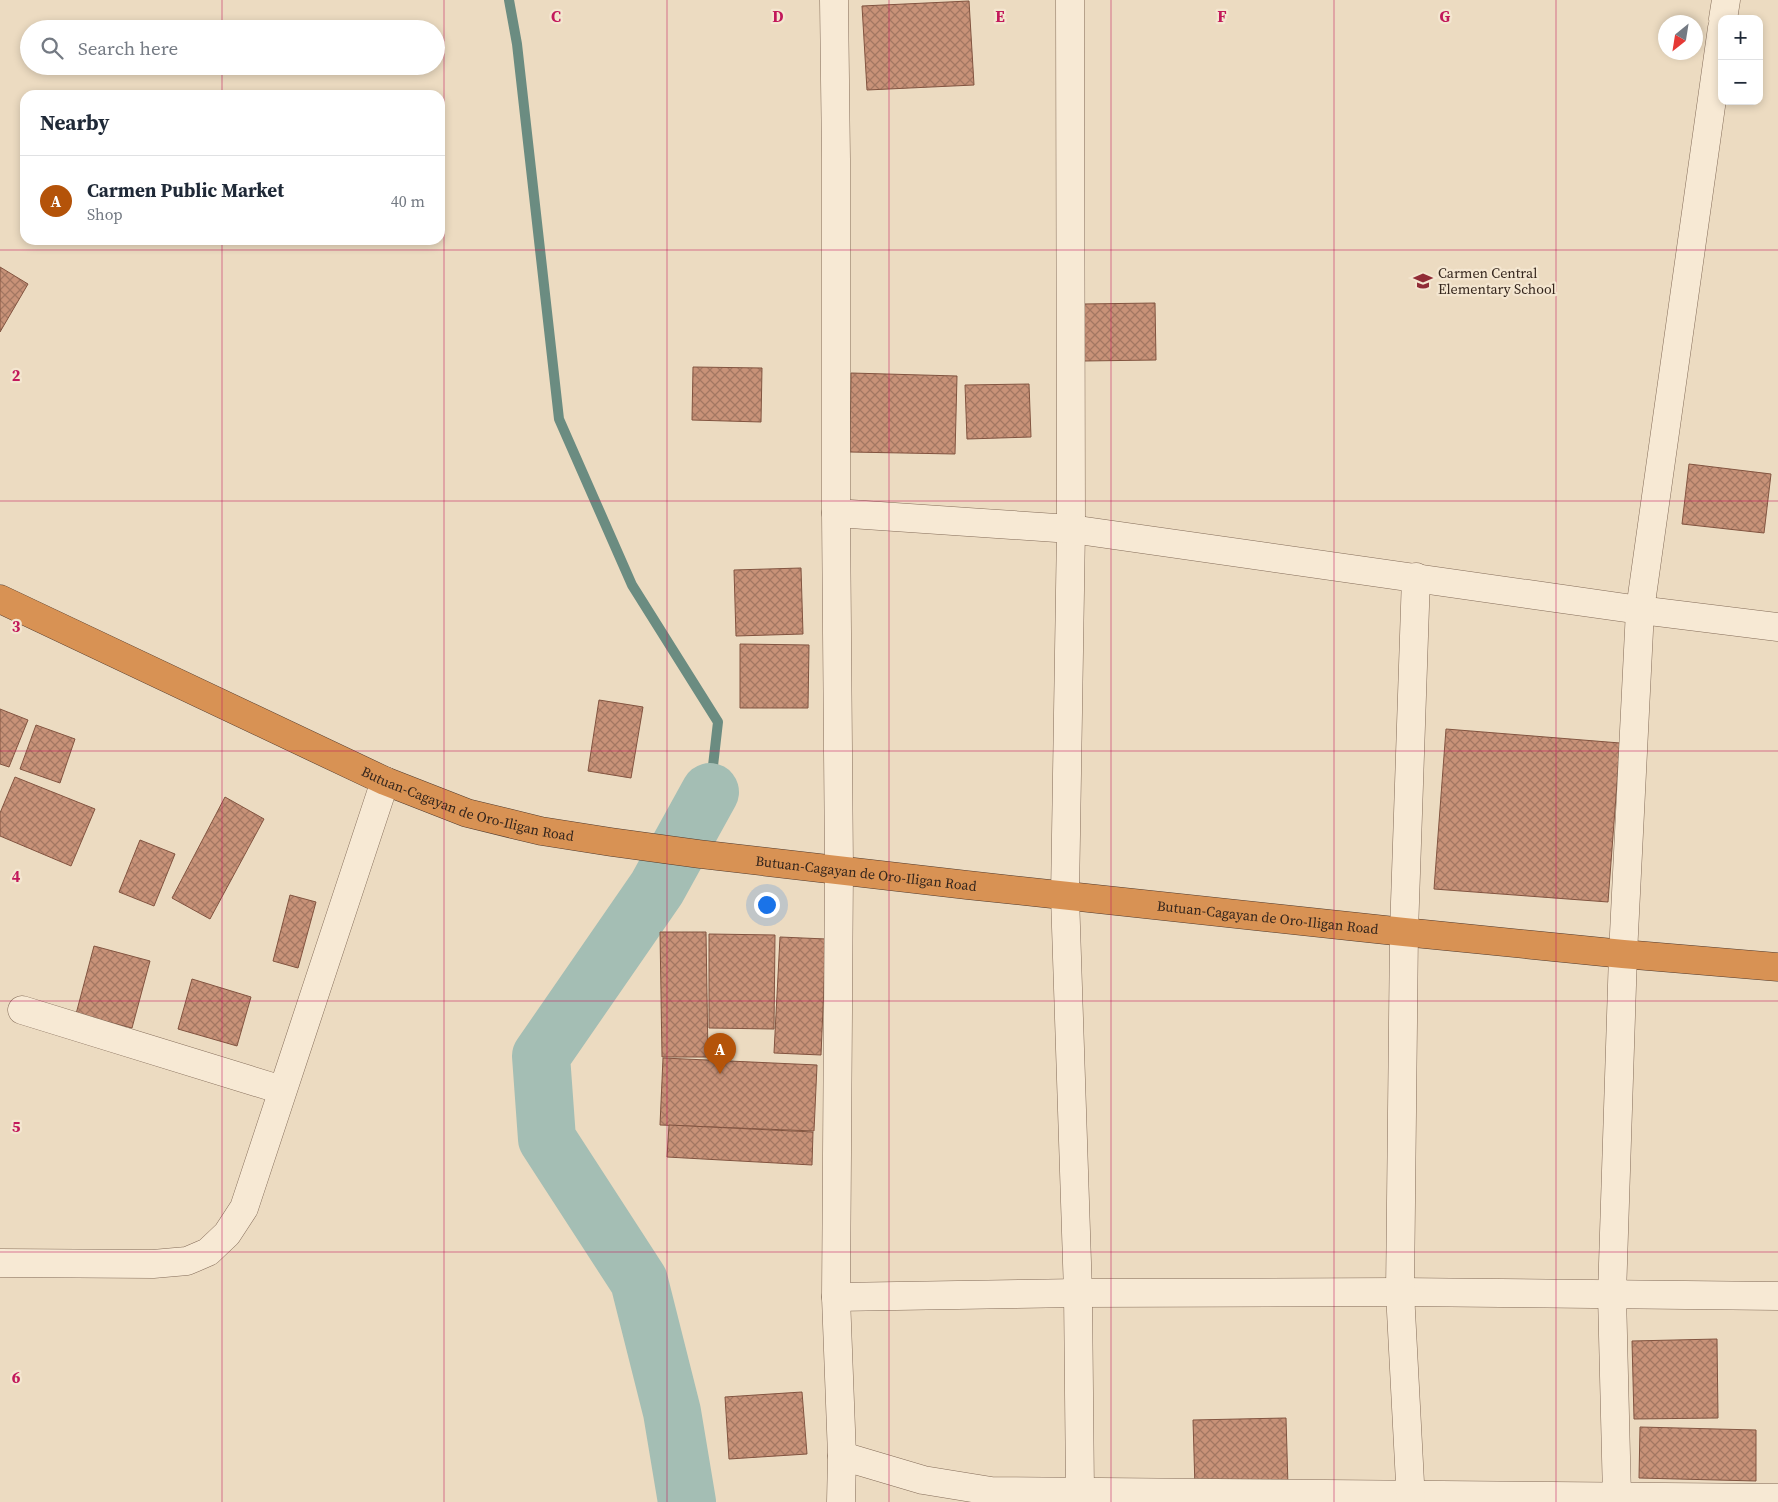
<!DOCTYPE html>
<meta charset="utf-8">
<style>
body{margin:0;font-family:"Source Serif 4",serif;background:#f6f6f7;color:#1f2937}
.controls{position:absolute;right:15px;top:15px;display:grid;overflow:hidden;border-radius:10px;box-shadow:0 2px 8px #0003}
.controls button{width:45px;height:45px;display:grid;place-items:center;padding:0;border:0;border-bottom:1px solid #e0e1e3;background:#fff;color:#1f2937;font:25px sans-serif}
.compass{position:absolute;left:1658px;top:15px;width:45px;height:45px;border-radius:50%;background:#fff;box-shadow:0 2px 8px #0003;rotate:210deg}
.you{position:absolute;left:766px;top:904px;width:18px;height:18px;margin:-12px;border:4px solid #fff;border-radius:50%;background:#1a73e8;box-shadow:0 0 0 8px #1a73e833}
.badge{display:grid;place-items:center;width:32px;height:32px;border-radius:50%;background:#b45309;color:#fff;font-size:16px;font-weight:700}
.pin{position:absolute;translate:-50% -41px;filter:drop-shadow(0 1px 2px #0008)}
.pin::after{content:'';position:absolute;top:26px;width:18px;height:15px;background:inherit;clip-path:polygon(0 0,100% 0,50% 100%)}
.list{margin:0;padding:0;list-style:none}
h2{display:flex;justify-content:space-between;align-items:center;height:65px;margin:0;padding:0 20px;font-size:21px}
h2 small{font-size:16px;font-weight:400;color:#747a83}
.list li{display:grid;grid-template-columns:32px 1fr auto;gap:15px;align-items:center;box-sizing:border-box;height:90px;padding:0 20px;border-top:1px solid #e0e1e3}
.list b{display:block;font-size:19px;white-space:nowrap}
.list p{margin:0;font-size:16px;white-space:nowrap;color:#747a83}
.list em{font-size:16px;font-style:normal;color:#747a83}
.icon{flex:none;width:28px;height:28px;fill:none;stroke:currentColor;stroke-width:2;stroke-linecap:round;stroke-linejoin:round}
.map{position:relative;flex:none;width:1778px;height:1502px;overflow:hidden}
.search{position:absolute;background:#fff;box-shadow:0 2px 8px #0003;left:20px;top:20px;width:425px;height:55px;display:flex;align-items:center;gap:12px;box-sizing:border-box;padding:0 18px;border-radius:28px;color:#747a83;font-size:19px}
.panel{position:absolute;background:#fff;box-shadow:0 2px 8px #0003;left:20px;top:90px;width:425px;height:155px;border-radius:15px}
.map>svg:first-child{display:block}
</style>
<div class="map">
<svg width="1778" height="1502" viewBox="0 0 1778 1502">
<defs>
<pattern id="building-cross-hatch" width="8" height="8" patternUnits="userSpaceOnUse" patternTransform="scale(1.25)"><rect width="8" height="8" fill="#c89278"/><path d="M0 0l8 8M0 8l8-8" fill="none" stroke="#a37762"/></pattern>
</defs>
<rect width="100%" height="100%" fill="#ecdbc1"/>
<g fill="none" stroke-linecap="round" stroke-linejoin="round">
<polyline stroke="#6b8c81" stroke-width="10" points="509,0 517,44 559,419 632,585 718,722 710,792"/>
<polyline stroke="#a4beb4" stroke-width="58" points="687,1502 672,1412 639,1281 547,1139 541,1056 657,888 710,792"/>
</g>
<g fill="url(#building-cross-hatch)" stroke="#825440">
<polygon points="969,1 974,85 867,90 862,6"/>
<polygon points="0,267 28,284 0,332"/>
<polygon points="1155,303 1156,360 1084,361 1083,304"/>
<polygon points="693,367 762,368 761,422 692,420"/>
<polygon points="851,373 957,376 955,454 850,452"/>
<polygon points="1029,384 1031,437 967,439 965,385"/>
<polygon points="1689,464 1771,474 1764,533 1682,524"/>
<polygon points="801,568 803,634 736,636 734,570"/>
<polygon points="740,644 809,645 808,708 740,708"/>
<polygon points="599,700 643,707 631,778 588,771"/>
<polygon points="0,709 28,720 9,767 0,764"/>
<polygon points="36,725 75,739 60,783 20,769"/>
<polygon points="1446,729 1620,743 1608,902 1434,889"/>
<polygon points="15,777 95,809 71,866 0,836 0,813"/>
<polygon points="225,797 264,819 210,919 172,898"/>
<polygon points="140,840 175,854 154,906 119,892"/>
<polygon points="290,895 316,902 298,968 273,961"/>
<polygon points="660,932 706,932 708,1057 662,1057"/>
<polygon points="709,934 775,935 774,1029 709,1028"/>
<polygon points="780,937 826,939 821,1055 774,1053"/>
<polygon points="94,946 150,961 132,1028 76,1014"/>
<polygon points="192,979 251,997 237,1046 178,1029"/>
<polygon points="663,1058 817,1065 814,1131 660,1125"/>
<polygon points="669,1125 813,1132 812,1165 667,1157"/>
<polygon points="1717,1339 1718,1418 1634,1419 1632,1341"/>
<polygon points="802,1392 807,1454 729,1459 725,1397"/>
<polygon points="1286,1418 1288,1486 1195,1488 1193,1420"/>
<polygon points="1640,1427 1756,1430 1756,1481 1639,1478"/>
</g>
<g fill="none" stroke-linecap="round" stroke-linejoin="round">
<g stroke="#846c59" stroke-width="29">
<g id="street">
<polyline points="834,0 836,159 836,513 839,869 836,1297 842,1456 841,1502"/>
<polyline points="1070,0 1071,529 1065,896 1078,1293 1080,1492 1083,1502"/>
<polyline points="1723,19 1726,0"/>
<polyline points="836,513 1071,529 1640,610 1778,627"/>
<polyline points="22,1010 282,1090"/>
<polyline points="0,1263 153,1264 187,1261 208,1252 227,1234 244,1208 385,781"/>
<polyline points="836,1297 1078,1293 1400,1292 1778,1296"/>
<polyline points="842,1456 923,1480 991,1491 1778,1498"/>
<polyline points="1617,1497 1612,1295 1623,954 1640,610 1722,28"/>
<polyline points="1411,1502 1400,1292 1404,932 1416,577"/>
</g>
</g>
<g stroke="#523b2e" stroke-width="29">
<g id="highway">
<path id="s1" d="M0,599L385,781L467,813L541,831L611,842L699,854L967,885L1404,932L1623,954L1778,967"/>
</g>
</g>
<use href="#street" stroke="#f7e9d4" stroke-width="28"/>
<use href="#highway" stroke="#d89254" stroke-width="28"/>
</g>
<path fill="none" stroke="#c2185b" stroke-width="1" stroke-opacity="0.55" d="M222,0V29M444,0V1502M667,0V1502M889,0V1502M1111,0V1502M1334,0V1502M1556,0V1502M222,66V95M222,240V1502M0,250H1778M0,501H1778M0,751H1778M0,1001H1778M0,1252H1778"/>
<defs>
<g id="school-bare" transform="scale(1.5)"><path d="M0-5L7-2L0 1L-7-2ZM-4 1L0 2.5L4 1V4Q0 6-4 4Z" fill="#912c36" stroke="#f4e6d0" stroke-width="2.5" paint-order="stroke"/></g>
</defs>
<g fill-rule="evenodd">
<use href="#school-bare" x="1423" y="281"/>
</g>
<g text-anchor="middle" dominant-baseline="central" stroke-width="4.5" stroke-linejoin="round" paint-order="stroke">
<g font-size="14" fill="#35261d" stroke="#f4e6d0" text-anchor="start">
<text x="1438" y="273">Carmen Central<tspan x="1438" dy="16">Elementary School</tspan></text>
</g>
<g font-size="14" fill="#35261d" stroke="#f4e6d0">
<text stroke="none"><textPath href="#s1" startOffset="512">Butuan-Cagayan de Oro-Iligan Road</textPath></text>
<text stroke="none"><textPath href="#s1" startOffset="918">Butuan-Cagayan de Oro-Iligan Road</textPath></text>
<text stroke="none"><textPath href="#s1" startOffset="1322">Butuan-Cagayan de Oro-Iligan Road</textPath></text>
</g>
</g>
<g font-size="16" text-anchor="middle" font-weight="bold" fill="#c2185b" stroke="#f4e6d0" stroke-width="4.5" stroke-linejoin="round" paint-order="stroke">
<text x="556" y="22">C</text>
<text x="778" y="22">D</text>
<text x="1000" y="22">E</text>
<text x="1222" y="22">F</text>
<text x="1445" y="22">G</text>
<text x="16" y="381">2</text>
<text x="16" y="632">3</text>
<text x="16" y="882">4</text>
<text x="16" y="1132">5</text>
<text x="16" y="1383">6</text>
</g>
</svg>
<div class="controls">
<button>+</button>
<button>−</button>
</div>
<svg class="compass" viewBox="-18 -18 36 36"><path d="M0-13l5 13h-10z" fill="#e53935"/><path d="M0 13l5-13h-10z" fill="#747a83"/></svg>
<div class="you"></div>
<div class="pin badge" style="left:720px;top:1074px">A</div>
<div class="search"><svg class="icon" aria-label="search" viewBox="0 0 24 24"><circle cx="10" cy="10" r="6"/><path d="M15 15l6 6"/></svg>Search here</div>
<section class="panel">
<h2>Nearby<small></small></h2>
<ul class="list">
<li><span class="badge">A</span><div><b>Carmen Public Market</b><p>Shop</p></div><em>40 m</em></li>
</ul>
</section>
</div>
